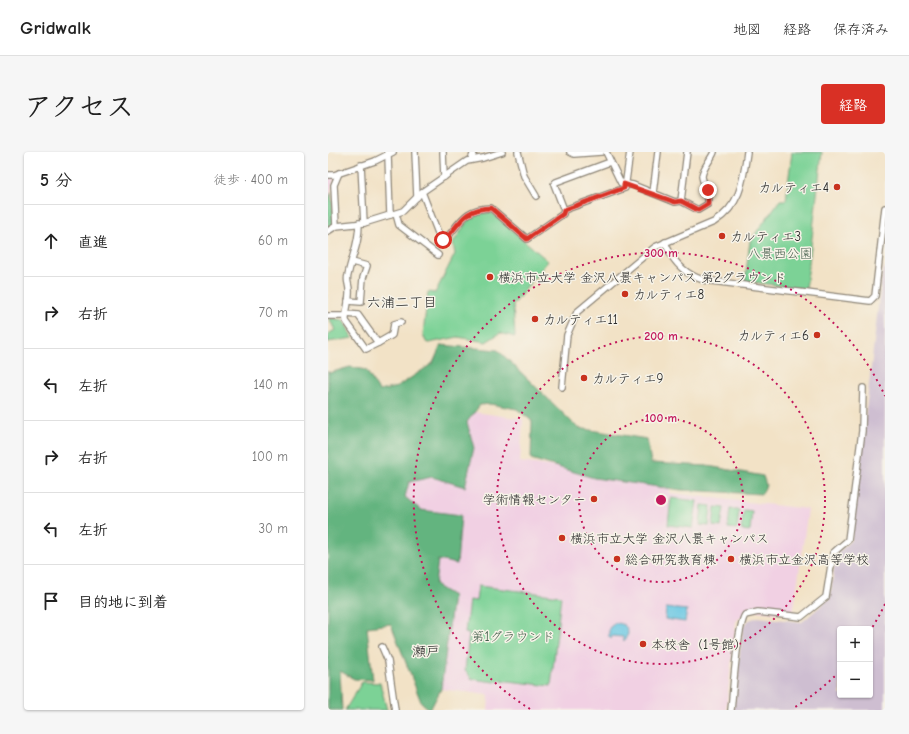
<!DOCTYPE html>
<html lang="ja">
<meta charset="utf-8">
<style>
body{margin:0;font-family:"Comic Neue","Klee One",sans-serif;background:#f6f6f6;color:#222}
.controls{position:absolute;right:12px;bottom:12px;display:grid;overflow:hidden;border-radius:4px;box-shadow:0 1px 3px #0004}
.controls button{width:36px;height:36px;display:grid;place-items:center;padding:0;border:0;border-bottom:1px solid #e0e0e0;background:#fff;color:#222;font:20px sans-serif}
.stop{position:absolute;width:12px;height:12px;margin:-9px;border:3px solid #d93025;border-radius:50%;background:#fff}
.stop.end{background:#d93025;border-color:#fff;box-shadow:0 1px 4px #0008}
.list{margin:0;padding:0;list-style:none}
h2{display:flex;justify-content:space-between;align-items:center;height:52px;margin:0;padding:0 16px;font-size:17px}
h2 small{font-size:13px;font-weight:400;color:#767676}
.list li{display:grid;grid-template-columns:26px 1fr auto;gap:12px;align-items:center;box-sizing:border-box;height:72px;padding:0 16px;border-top:1px solid #e0e0e0}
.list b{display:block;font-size:15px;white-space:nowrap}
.list em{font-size:13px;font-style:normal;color:#767676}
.icon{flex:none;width:22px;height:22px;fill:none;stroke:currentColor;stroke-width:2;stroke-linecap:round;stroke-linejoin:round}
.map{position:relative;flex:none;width:557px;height:558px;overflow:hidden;border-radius:4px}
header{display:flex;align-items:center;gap:24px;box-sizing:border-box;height:56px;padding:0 20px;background:#fff;border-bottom:1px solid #e0e0e0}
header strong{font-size:19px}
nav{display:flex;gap:22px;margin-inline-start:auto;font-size:14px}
.intro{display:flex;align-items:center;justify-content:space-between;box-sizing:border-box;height:96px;padding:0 24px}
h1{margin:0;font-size:28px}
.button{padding:10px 18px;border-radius:4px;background:#d93025;color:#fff;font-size:14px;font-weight:700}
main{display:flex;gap:24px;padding:0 24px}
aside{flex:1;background:#fff;border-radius:4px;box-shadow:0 1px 3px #0004}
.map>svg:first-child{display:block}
</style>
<header>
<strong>Gridwalk</strong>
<nav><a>地図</a><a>経路</a><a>保存済み</a></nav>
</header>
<div class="intro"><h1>アクセス</h1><a class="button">経路</a></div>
<main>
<aside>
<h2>5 分<small>徒歩 · 400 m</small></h2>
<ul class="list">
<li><svg class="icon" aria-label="ahead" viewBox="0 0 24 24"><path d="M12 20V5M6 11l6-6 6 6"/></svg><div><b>直進</b></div><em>60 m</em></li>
<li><svg class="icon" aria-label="right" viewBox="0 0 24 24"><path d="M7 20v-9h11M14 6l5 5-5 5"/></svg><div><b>右折</b></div><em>70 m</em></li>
<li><svg class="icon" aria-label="left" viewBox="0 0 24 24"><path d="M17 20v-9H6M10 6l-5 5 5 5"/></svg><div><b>左折</b></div><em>140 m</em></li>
<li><svg class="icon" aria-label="right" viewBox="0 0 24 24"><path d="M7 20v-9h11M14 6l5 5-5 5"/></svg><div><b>右折</b></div><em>100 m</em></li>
<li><svg class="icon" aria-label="left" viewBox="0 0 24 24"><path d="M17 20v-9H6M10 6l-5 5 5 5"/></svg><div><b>左折</b></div><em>30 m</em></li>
<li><svg class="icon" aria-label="arrive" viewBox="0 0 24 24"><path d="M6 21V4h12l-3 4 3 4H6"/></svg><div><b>目的地に到着</b></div></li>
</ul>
</aside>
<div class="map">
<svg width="557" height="558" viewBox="0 0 557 558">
<rect width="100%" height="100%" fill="#f7f3e8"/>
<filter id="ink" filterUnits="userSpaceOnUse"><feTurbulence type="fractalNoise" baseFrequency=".025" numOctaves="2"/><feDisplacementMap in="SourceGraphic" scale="8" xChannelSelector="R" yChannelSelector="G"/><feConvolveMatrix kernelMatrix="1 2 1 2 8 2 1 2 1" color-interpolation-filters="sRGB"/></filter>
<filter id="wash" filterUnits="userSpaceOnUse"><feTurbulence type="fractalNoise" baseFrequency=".012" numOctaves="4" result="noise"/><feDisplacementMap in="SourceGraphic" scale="16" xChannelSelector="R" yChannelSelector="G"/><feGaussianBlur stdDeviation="0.9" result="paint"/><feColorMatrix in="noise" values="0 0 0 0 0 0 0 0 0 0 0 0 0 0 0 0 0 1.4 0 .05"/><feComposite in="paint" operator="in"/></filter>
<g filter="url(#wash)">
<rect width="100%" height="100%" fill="#f2e2c6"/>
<g fill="#f1d0e3">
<polygon points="0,24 7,25 0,48"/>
<polygon points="133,258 195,267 192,310 342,331 342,341 480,357 465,463 421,458 408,469 398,558 160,558 161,543 113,537 125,444 107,433 110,408 129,412 133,364 92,358 77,346 81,330 88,318 137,335"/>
</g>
<path fill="#cebed1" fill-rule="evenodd" d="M557,114V558H405L415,475L421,468L430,465L474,470L502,446L508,403L523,388L554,121ZM512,477H542V543H512Z"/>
<g fill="#7bd296" stroke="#537e60">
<polygon points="464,0 494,0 478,137 417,129 422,89 452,48 458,48"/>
<polygon points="3,41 7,72 0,75 0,49"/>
<polygon points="152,61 164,61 220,109 185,153 187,185 172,181 158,190 130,185 101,191 98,190 95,182 100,140 107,141 127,102 125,91 142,65"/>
<polygon points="1,166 15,168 25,186 0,190 0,182 7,178"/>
<polygon points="343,346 369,349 365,376 340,373"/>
<polygon points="374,353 383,354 381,374 372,373"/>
<polygon points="387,355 396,356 393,375 385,374"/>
<polygon points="402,357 411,358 409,377 400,376"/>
<polygon points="416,358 424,359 422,379 413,378"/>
<polygon points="150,434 233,444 223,534 172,528 167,530 144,527 137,518 141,482 137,481 141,448 148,449"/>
<polygon points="34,530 52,531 59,558 17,558"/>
</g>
<polygon fill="#64b47f" stroke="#487055" points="113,193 170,198 250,276 319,287 323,311 380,314 435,324 438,333 434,342 353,338 266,326 203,307 204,269 189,257 162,252 152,253 139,270 146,296 137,335 104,325 81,330 77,345 93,358 133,363 129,412 110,408 107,433 125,444 113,537 102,558 93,550 63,472 39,475 45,528 26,527 12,519 14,558 0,558 0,219 1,221 22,215 38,218 51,239 69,235 105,211"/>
<g fill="#65c6e3" stroke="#487887">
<polygon points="338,456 359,458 357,470 337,467"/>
<path d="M287,471C295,471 300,474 300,482L296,489L295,485L284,484L283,487L281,485V476Z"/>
</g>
</g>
<g filter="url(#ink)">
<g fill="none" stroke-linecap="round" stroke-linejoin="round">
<g stroke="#8e8678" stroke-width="8">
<g id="street">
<polyline points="59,0 60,3 62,63"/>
<polyline points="87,0 89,45"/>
<polyline points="115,0 116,25"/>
<polyline points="190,0 196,24 208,44"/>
<polyline points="242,0 246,2 273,0"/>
<path d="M278,0L293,31L305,33L347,50L353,49L370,58L380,52C381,41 374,29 374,24C375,15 383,8 386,0"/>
<polyline points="143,8 146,0"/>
<polyline points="33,13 36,71"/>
<polyline points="0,23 6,23 47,9 65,0"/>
<path d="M94,40L112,86L115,88L118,87C133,69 138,56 163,56L199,87L235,62L236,58L297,36L302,0"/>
<polyline points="325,41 330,0"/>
<polyline points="353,49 359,0"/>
<polyline points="236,58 226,32 228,30 282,10"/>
<polyline points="68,62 71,73 110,103"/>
<polyline points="8,74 6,33 11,21"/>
<polyline points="0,79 8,74 36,71 75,59 94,40 139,9 155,6 174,0"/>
<path d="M337,90C344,109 356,122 375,128L542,149L547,144L557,56"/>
<polyline points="20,149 33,150 35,126 39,114 24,110"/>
<path d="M18,162L30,163L50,191L38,197L18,169C17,159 22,148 21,138C21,132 18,129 20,123C24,103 31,93 31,71"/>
<polyline points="0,164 18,164"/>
<polyline points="50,191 64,183 66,172 73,170"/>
<path d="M234,235L239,183L249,160L327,95L386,70C413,53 415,29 419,0"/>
<polyline points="54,495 60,509 67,558"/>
<path d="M403,558C405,540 409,475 417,463L430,460L473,465L498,445L505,401L520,388L534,279L535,236"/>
</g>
</g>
<use href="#street" stroke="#fff" stroke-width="5.5"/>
</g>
</g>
<g fill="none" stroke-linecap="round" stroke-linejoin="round" filter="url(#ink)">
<path stroke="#d93025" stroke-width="5" d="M115,88L118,87C133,69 138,56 163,56L199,87L235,62L236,58L296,36V32L347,50L353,49L370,58L380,52V38"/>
</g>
<g fill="none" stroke="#c2185b" stroke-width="2" stroke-dasharray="2 4">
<circle cx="333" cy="348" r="82"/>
<circle cx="333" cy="348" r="164"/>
<path d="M557 452A247 247 0 0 1 542 479M511 520A247 247 0 0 1 464 557M202 557A247 247 0 1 1 557 244"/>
</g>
<g fill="#c8321e" stroke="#f7f3e8" stroke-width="1.5">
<circle cx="509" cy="35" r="4"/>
<circle cx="394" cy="84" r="4"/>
<circle cx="162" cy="125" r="4"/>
<circle cx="297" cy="142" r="4"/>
<circle cx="207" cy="167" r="4"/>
<circle cx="489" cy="183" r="4"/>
<circle cx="256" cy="226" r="4"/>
<circle cx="266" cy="347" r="4"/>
<circle cx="234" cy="386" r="4"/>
<circle cx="289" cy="407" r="4"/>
<circle cx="403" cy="407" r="4"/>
<circle cx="315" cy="492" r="4"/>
</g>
<g text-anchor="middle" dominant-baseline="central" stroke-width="3" stroke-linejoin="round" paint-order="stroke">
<g font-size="13" fill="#2b2b2b" stroke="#f7f3e8" text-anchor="start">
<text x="501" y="35" text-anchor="end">カルティエ4</text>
<text x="402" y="84">カルティエ3</text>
<text x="170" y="125">横浜市立大学 金沢八景キャンパス 第2グラウンド</text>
<text x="305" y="142">カルティエ8</text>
<text x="215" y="167">カルティエ11</text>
<text x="481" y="183" text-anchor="end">カルティエ6</text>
<text x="264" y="226">カルティエ9</text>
<text x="258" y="347" text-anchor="end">学術情報センター</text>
<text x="242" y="386">横浜市立大学 金沢八景キャンパス</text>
<text x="297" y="407">総合研究教育棟</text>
<text x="411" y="407">横浜市立金沢高等学校</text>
<text x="323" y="492">本校舎（1号館）</text>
</g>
<g font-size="13" fill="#435d4b" stroke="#f7f3e8">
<text x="452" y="101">八景西公園</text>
<text x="185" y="484">第1グラウンド</text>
</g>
<g font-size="14" fill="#2b2b2b" stroke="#f7f3e8">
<text x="74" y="150">六浦二丁目</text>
<text x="98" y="499">瀬戸</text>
</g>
</g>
<circle cx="333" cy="348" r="6" fill="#c2185b" stroke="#f7f3e8" stroke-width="2"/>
<g font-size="12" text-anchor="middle" font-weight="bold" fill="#c2185b" stroke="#f7f3e8" stroke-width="3" stroke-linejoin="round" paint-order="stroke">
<text x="333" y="105">300 m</text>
<text x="333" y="188">200 m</text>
<text x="333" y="270">100 m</text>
</g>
</svg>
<div class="controls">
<button>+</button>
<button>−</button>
</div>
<div class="stop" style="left:115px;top:88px"></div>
<div class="stop end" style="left:380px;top:38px"></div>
</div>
</main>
